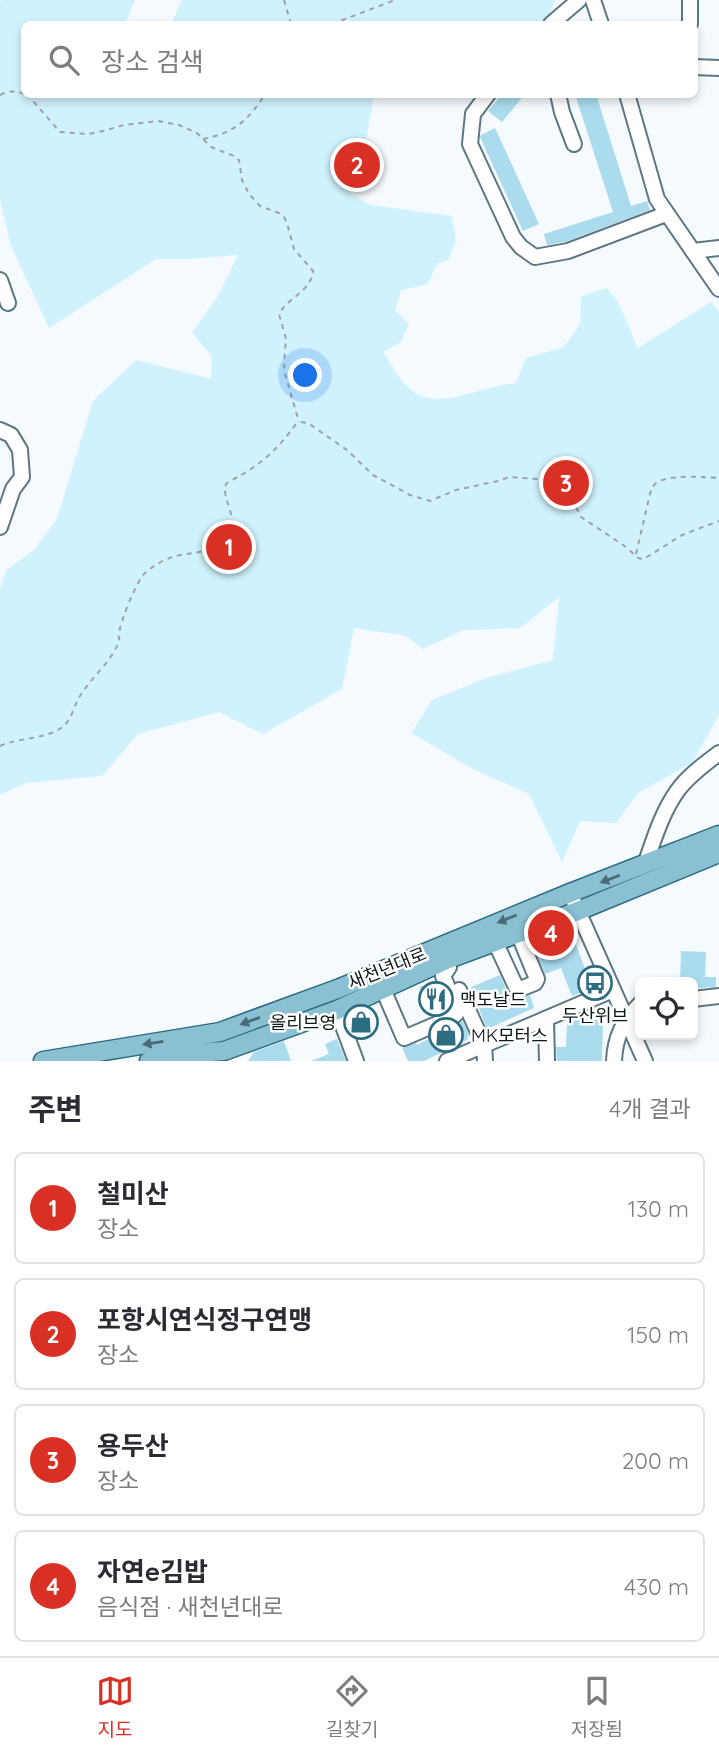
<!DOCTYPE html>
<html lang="ko">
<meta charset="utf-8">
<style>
body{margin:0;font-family:Quicksand,"Noto Sans KR",sans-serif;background:#f2f2f3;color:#2b2b33}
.controls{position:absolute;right:21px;bottom:21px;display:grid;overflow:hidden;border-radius:10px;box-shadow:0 4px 10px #0003}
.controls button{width:63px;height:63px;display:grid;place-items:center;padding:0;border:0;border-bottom:2px solid #e1e1e2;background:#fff;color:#2b2b33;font:35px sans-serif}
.you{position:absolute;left:306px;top:376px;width:24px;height:24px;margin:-18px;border:5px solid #fff;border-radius:50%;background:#1a73e8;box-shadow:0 0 0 10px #1a73e833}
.badge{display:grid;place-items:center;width:46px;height:46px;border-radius:50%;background:#d93025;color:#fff;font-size:23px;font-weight:700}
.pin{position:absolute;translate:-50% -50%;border:4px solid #fff;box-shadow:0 2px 7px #0006}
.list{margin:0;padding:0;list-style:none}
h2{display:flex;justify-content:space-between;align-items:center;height:91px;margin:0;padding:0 28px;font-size:30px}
h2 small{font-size:23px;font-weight:400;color:#7c7c81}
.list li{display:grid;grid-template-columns:46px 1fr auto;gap:21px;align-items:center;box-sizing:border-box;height:112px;margin:0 14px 14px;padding:0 14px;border:2px solid #e1e1e2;border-radius:10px}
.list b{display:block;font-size:26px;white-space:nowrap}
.list p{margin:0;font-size:23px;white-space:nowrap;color:#7c7c81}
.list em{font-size:23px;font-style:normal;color:#7c7c81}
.icon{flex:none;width:38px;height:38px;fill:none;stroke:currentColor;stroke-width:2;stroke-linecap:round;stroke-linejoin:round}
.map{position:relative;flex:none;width:719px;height:1061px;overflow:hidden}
.search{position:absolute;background:#fff;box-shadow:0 4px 10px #0003;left:21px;right:21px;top:21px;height:77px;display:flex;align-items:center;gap:18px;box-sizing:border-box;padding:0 24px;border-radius:10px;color:#7c7c81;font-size:26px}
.sheet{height:595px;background:#fff}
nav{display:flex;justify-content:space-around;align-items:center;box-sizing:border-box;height:98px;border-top:2px solid #e1e1e2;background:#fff;font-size:19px;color:#7c7c81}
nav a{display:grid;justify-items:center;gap:4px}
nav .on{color:#d93025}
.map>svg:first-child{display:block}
</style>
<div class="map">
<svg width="719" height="1061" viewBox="0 0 719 1061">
<rect width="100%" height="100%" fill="#f4fafd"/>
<g fill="#d0f2fe">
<path d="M2,0H135L125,24H24V94L374,95L366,140L329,157L351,194L370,205L452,216L456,241L448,260L437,264L428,284L401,290L395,311L409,324L400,343L383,352C392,365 400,383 414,392C436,408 470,392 494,387C501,385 509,384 516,383L526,358L564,347L580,324L581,296L607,288L618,302L638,348L711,302L719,312V715L692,763L638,793L616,823L580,821L562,862L529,794L473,769L411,733L432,700L486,678L553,660L559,597L520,628L463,630L423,649L406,636L354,628L342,689L263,734L219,712L138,734L102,776L25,783L0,795V590L6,570L34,550L57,519L93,401L136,360L211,379L212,356L192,333L218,296L238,255L190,259H156L49,328L11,246L0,199V1Z"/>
<polygon points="182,0 555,0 547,21 542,24 171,24"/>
</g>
<g fill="#aadcee">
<polygon points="502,94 525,94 502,122 488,111"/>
<polygon points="575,94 596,94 631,206 647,201 650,210 565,242 547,245 544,234 613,212"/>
<polygon points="495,128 539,224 523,231 480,137 481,135"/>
<polygon points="353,140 370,143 360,189 343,187"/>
<polygon points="567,927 570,928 592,988 572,996 561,968 545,974 531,940"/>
<polygon points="681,951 706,952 705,977 716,977 716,987 693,988 693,982 680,982"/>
<polygon points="500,975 507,991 511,995 520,999 530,995 534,1008 487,1029 471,987"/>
<polygon points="435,981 446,1009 430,1016 419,987"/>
<polygon points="368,1009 375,1026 356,1034 350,1017"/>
<polygon points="581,1016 599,1017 603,1022 602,1061 557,1061 556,1047 566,1047 567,1024"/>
<polygon points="463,1021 469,1035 467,1040 460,1043 459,1040 441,1049 443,1052 424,1061 408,1061 402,1047 416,1043 417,1045"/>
<polygon points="337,1039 346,1061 311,1061 329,1054 325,1044"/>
<polygon points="284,1041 291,1061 248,1061 254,1052"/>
</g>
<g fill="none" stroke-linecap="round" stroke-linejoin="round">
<g stroke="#5c7882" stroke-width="18">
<g id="minor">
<polyline points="593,0 601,24"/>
<polyline points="551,24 579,0"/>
<polyline points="690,24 690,0"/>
<polyline points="694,67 719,68"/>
<polyline points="488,94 473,114 470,144 513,237 521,247 535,257 568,251 666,214"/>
<polyline points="558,94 562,112 574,144"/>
<polyline points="627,94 657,199 719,289"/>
<polyline points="693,251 719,248"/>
<polyline points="0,280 8,303"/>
<polyline points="0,430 11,435 20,450 22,477 13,489 0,527"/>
<path d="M645,865C654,839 662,812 678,790C689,775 705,764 719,753"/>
<polyline points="570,893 645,1061"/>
<polyline points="492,943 498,948 516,987 520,989 535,983 537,979 518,933"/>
<polyline points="383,989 404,1038 451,1018 456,1014 457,1010 443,976 449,967"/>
<polyline points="459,990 484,1045 485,1061"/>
<polyline points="693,999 719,996"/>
<polyline points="337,1010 356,1061"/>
<polyline points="546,1019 547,1061"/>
<polyline points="447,1061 613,990"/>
<path d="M614,1061C615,1037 623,1021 640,1004"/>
</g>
</g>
<g stroke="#2b6b7f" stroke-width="21">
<g id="major">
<polyline points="43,1061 220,1032 340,988 570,893 719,835"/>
<polyline points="149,1061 187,1054 224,1051 337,1010 446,960 578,911 719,853"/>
</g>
</g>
<g stroke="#9ba3a6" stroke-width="2" stroke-dasharray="5 5" stroke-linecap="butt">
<polyline points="284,0 291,24"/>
<polyline points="332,24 395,0"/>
<path d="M27,94L60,132L88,134L103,131L124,125L158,121L179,125L197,133L211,147L234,156L239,160L242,180L249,194L260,206L279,213L284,217L287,223L294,249L313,271C311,292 288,297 279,314L286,339L284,362L285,374L299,422"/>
<path d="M0,95C8,91 16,90 24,94"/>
<path d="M203,139C234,133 249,120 265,94"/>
<polyline points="301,422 308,423 347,450 373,475 410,495 430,501 456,490 498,481 509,477 563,481 581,517 626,547 638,558 643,559 647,557 682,535 719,521"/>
<path d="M636,554L650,494C651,490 652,487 655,484C665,474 705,477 719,478"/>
<path d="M0,746C20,737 43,740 61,728C72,721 73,707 80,696C91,678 109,664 118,644C121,636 118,642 119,634C120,622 136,583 144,574C152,566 165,559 176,556C189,553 220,551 227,541C242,521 220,498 226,484C234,478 243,475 251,469C270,456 283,442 296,424L299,422"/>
</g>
<use href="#minor" stroke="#fff" stroke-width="14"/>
<use href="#major" stroke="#8ac1d2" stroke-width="18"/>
</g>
<defs><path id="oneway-solid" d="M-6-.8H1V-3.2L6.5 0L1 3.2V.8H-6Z" transform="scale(1.75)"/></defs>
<g fill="#4b6c77">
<use href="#oneway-solid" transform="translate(610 879) rotate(159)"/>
<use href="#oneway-solid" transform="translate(507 919) rotate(158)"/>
<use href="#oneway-solid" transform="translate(250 1021) rotate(160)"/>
<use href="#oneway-solid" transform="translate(153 1043) rotate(171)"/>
</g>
<defs>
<g id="bus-ring" transform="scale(1.75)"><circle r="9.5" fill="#fff" stroke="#2d6d81" stroke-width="1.5"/><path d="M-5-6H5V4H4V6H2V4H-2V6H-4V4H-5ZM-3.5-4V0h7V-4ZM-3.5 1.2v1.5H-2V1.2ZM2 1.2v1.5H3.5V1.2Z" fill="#2d6d81"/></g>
<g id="restaurant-ring" transform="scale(1.75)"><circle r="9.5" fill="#fff" stroke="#2d6d81" stroke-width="1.5"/><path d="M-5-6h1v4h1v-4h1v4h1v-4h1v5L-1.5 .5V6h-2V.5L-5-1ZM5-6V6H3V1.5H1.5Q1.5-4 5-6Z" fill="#2d6d81"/></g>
<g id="shop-ring" transform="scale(1.75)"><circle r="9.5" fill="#fff" stroke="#2d6d81" stroke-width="1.5"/><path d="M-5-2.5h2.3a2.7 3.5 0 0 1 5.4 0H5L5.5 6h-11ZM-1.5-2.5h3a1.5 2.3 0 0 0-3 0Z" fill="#2d6d81"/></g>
</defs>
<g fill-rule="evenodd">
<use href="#bus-ring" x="595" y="983"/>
<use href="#restaurant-ring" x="436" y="999"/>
<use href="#shop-ring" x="361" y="1022"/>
<use href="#shop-ring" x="446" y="1035"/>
</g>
<g text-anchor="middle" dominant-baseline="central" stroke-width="5" stroke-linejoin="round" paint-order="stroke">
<g font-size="18" fill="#0c181c" stroke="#fff">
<text transform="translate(387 968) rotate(-22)">새천년대로</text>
</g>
<g font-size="18" fill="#0c181c" stroke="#fff" text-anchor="start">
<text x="460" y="999">맥도날드</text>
<text x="595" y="1015" text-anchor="middle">두산위브</text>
<text x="336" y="1022" text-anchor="end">올리브영</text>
<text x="471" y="1035">MK모터스</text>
</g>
</g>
</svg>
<div class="controls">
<button><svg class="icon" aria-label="locate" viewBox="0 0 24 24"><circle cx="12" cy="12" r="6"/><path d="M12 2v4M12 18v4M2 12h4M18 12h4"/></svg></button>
</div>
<div class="you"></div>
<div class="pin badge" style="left:229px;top:547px">1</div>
<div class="pin badge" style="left:357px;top:165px">2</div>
<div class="pin badge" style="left:566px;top:483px">3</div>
<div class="pin badge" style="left:551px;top:933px">4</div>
<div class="search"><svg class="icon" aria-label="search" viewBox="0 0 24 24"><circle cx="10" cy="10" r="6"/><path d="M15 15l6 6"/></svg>장소 검색</div>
</div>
<section class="sheet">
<h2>주변<small>4개 결과</small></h2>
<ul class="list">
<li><span class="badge">1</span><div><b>철미산</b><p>장소</p></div><em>130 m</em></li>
<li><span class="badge">2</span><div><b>포항시연식정구연맹</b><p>장소</p></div><em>150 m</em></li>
<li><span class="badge">3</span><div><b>용두산</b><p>장소</p></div><em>200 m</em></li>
<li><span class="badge">4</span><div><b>자연e김밥</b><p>음식점 · 새천년대로</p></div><em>430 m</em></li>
</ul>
</section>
<nav>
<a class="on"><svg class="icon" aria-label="map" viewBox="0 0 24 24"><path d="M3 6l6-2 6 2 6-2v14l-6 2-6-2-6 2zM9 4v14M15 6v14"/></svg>지도</a>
<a><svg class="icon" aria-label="directions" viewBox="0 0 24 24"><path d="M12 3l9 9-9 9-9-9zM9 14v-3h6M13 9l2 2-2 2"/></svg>길찾기</a>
<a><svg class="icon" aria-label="saved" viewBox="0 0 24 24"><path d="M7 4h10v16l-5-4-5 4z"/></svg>저장됨</a>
</nav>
